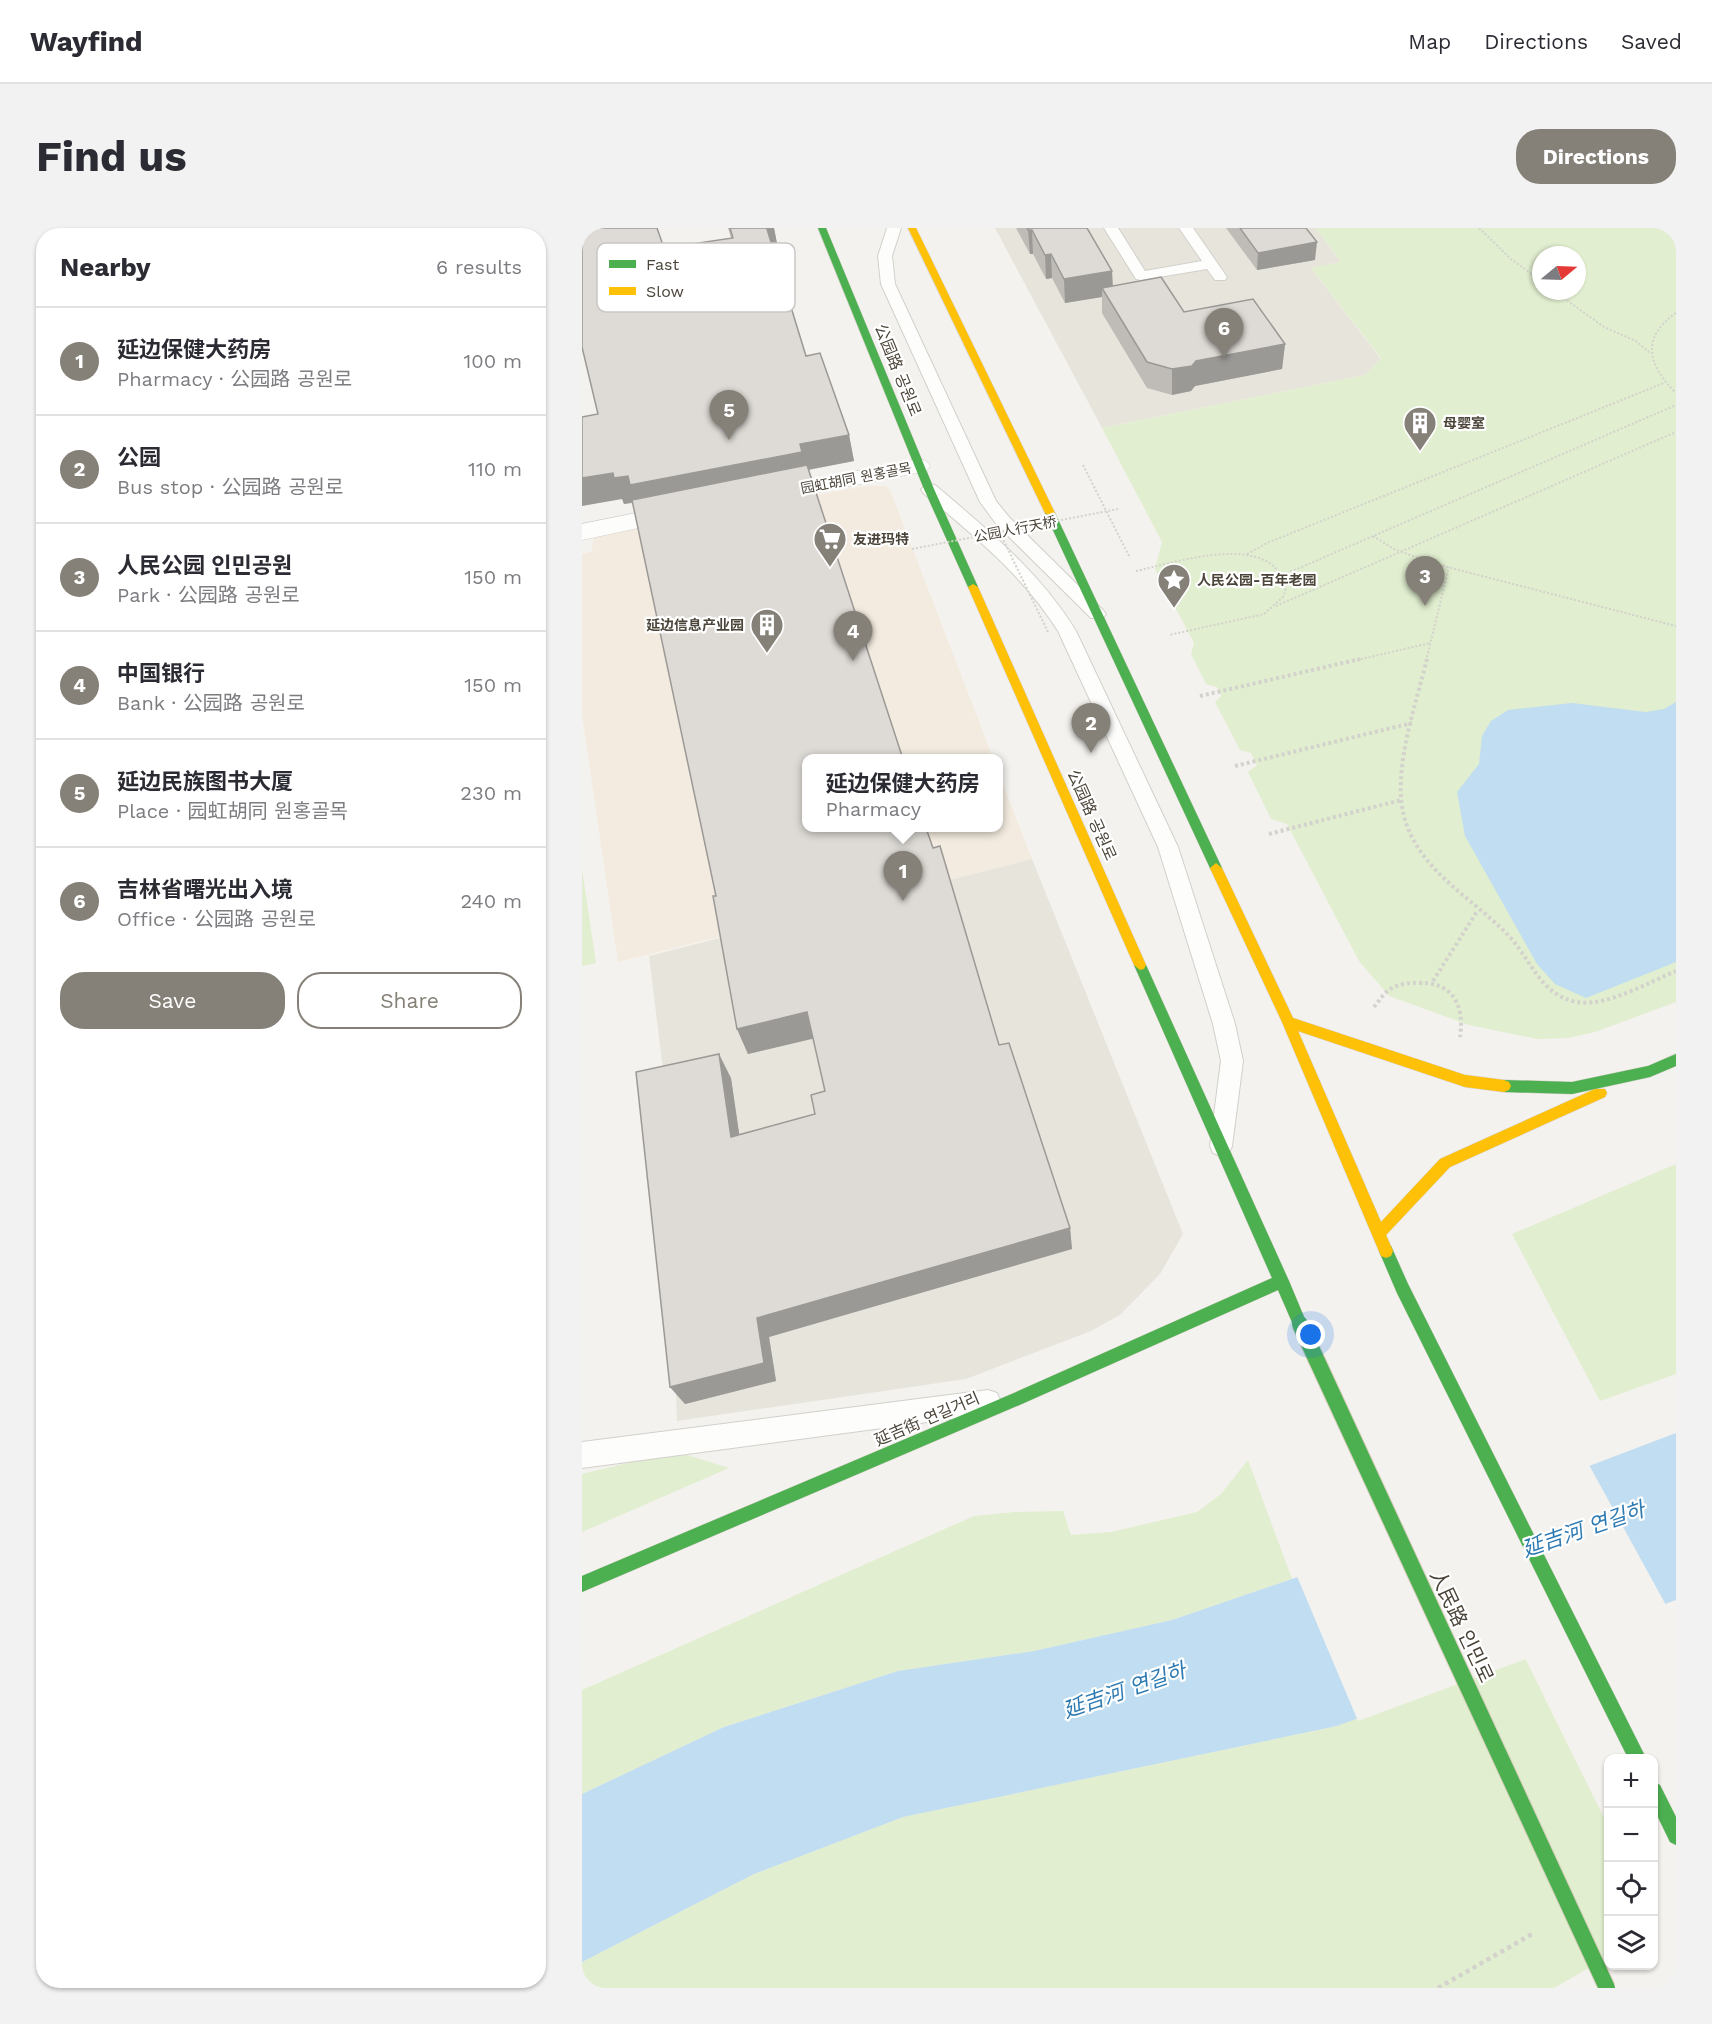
<!DOCTYPE html>
<meta charset="utf-8">
<style>
body{margin:0;font-family:"Work Sans","Noto Sans SC","Noto Sans KR",sans-serif;background:#f2f2f3;color:#2b2b33}
.controls{position:absolute;right:18px;bottom:18px;display:grid;overflow:hidden;border-radius:12px;box-shadow:0 2px 4px #0004}
.controls button{width:54px;height:54px;display:grid;place-items:center;padding:0;border:0;border-bottom:2px solid #e1e1e2;background:#fff;color:#2b2b33;font:30px sans-serif}
.compass{position:absolute;left:950px;top:18px;width:54px;height:54px;border-radius:50%;background:#fff;box-shadow:0 2px 4px #0004;rotate:71deg}
.you{position:absolute;left:729px;top:1107px;width:21px;height:21px;margin:-15px;border:4px solid #fff;border-radius:50%;background:#1a73e8;box-shadow:0 0 0 9px #1a73e833}
.badge{display:grid;place-items:center;width:39px;height:39px;border-radius:50%;background:#868178;color:#fff;font-size:20px;font-weight:700}
.pin{position:absolute;translate:-50% -50px;filter:drop-shadow(0 2px 3px #0008)}
.pin::after{content:'';position:absolute;top:32px;width:21px;height:18px;background:inherit;clip-path:polygon(0 0,100% 0,50% 100%)}
.popup{position:absolute;left:220px;top:526px;width:201px;height:78px;box-sizing:border-box;display:grid;place-content:center;border-radius:12px;background:#fff;filter:drop-shadow(0 2px 4px #0005);font-size:20px;white-space:nowrap;color:#7c7c81}
.popup b{font-size:22px;color:#2b2b33}
.popup::after{content:'';position:absolute;left:50%;top:100%;margin-left:-12px;border:12px solid transparent;border-top-color:#fff}
.list{margin:0;padding:0;list-style:none}
h2{display:flex;justify-content:space-between;align-items:center;height:78px;margin:0;padding:0 24px;font-size:26px}
h2 small{font-size:20px;font-weight:400;color:#7c7c81}
.list li{display:grid;grid-template-columns:39px 1fr auto;gap:18px;align-items:center;box-sizing:border-box;height:108px;padding:0 24px;border-top:2px solid #e1e1e2}
.list b{display:block;font-size:22px;white-space:nowrap}
.list p{margin:0;font-size:20px;white-space:nowrap;color:#7c7c81}
.list em{font-size:20px;font-style:normal;color:#7c7c81}
.actions{display:flex;gap:12px;padding:18px 24px}
.actions a{flex:1;padding:14px 0;border:2px solid #868178;border-radius:24px;text-align:center;font-size:21px;color:#868178}
.actions .main{background:#868178;color:#fff}
.icon{flex:none;width:33px;height:33px;fill:none;stroke:currentColor;stroke-width:2;stroke-linecap:round;stroke-linejoin:round}
.map{position:relative;flex:none;width:1094px;height:1760px;overflow:hidden;border-radius:24px}
header{display:flex;align-items:center;gap:36px;box-sizing:border-box;height:84px;padding:0 30px;background:#fff;border-bottom:2px solid #e1e1e2}
header strong{font-size:28px}
nav{display:flex;gap:33px;margin-inline-start:auto;font-size:21px}
.intro{display:flex;align-items:center;justify-content:space-between;box-sizing:border-box;height:144px;padding:0 36px}
h1{margin:0;font-size:42px}
.button{padding:15px 27px;border-radius:24px;background:#868178;color:#fff;font-size:21px;font-weight:700}
main{display:flex;gap:36px;padding:0 36px}
aside{flex:1;background:#fff;border-radius:24px;box-shadow:0 2px 4px #0004}
.map>svg:first-child{display:block}
</style>
<header>
<strong>Wayfind</strong>
<nav><a>Map</a><a>Directions</a><a>Saved</a></nav>
</header>
<div class="intro"><h1>Find us</h1><a class="button">Directions</a></div>
<main>
<aside>
<h2>Nearby<small>6 results</small></h2>
<ul class="list">
<li><span class="badge">1</span><div><b>延边保健大药房</b><p>Pharmacy · 公园路 공원로</p></div><em>100 m</em></li>
<li><span class="badge">2</span><div><b>公园</b><p>Bus stop · 公园路 공원로</p></div><em>110 m</em></li>
<li><span class="badge">3</span><div><b>人民公园 인민공원</b><p>Park · 公园路 공원로</p></div><em>150 m</em></li>
<li><span class="badge">4</span><div><b>中国银行</b><p>Bank · 公园路 공원로</p></div><em>150 m</em></li>
<li><span class="badge">5</span><div><b>延边民族图书大厦</b><p>Place · 园虹胡同 원홍골목</p></div><em>230 m</em></li>
<li><span class="badge">6</span><div><b>吉林省曙光出入境</b><p>Office · 公园路 공원로</p></div><em>240 m</em></li>
</ul>
<div class="actions"><a class="main">Save</a><a>Share</a></div>
</aside>
<div class="map">
<svg width="1094" height="1760" viewBox="0 0 1094 1760">
<rect width="100%" height="100%" fill="#f4f2ee"/>
<g fill="#e7e4dc">
<polygon points="413,0 734,0 759,34 729,40 799,131 783,147 520,200"/>
<polygon points="450,631 601,1006 578,1046 538,1087 509,1103 384,1151 95,1193 83,858 67,728"/>
</g>
<polygon fill="#f3ebdf" points="282,258 304,258 308,262 411,530 225,530 225,600 417,600 417,546 450,631 36,734 0,486 0,326 9,324 12,309"/>
<g fill="#e1eecf" fill-rule="evenodd">
<path d="M734,0H1094V774L1013,804L986,810L955,811L887,797L807,768L777,733L705,596L689,591L666,544L675,537L669,525L658,522L633,474L639,468L635,459L624,456L609,426L612,415L573,341L580,314L520,200L783,147L799,130L729,40L759,34ZM959,27H995V63H959Z"/>
<polygon points="0,641 14,735 0,738"/>
<polygon points="1094,936 1094,1146 1018,1173 930,1006"/>
<polygon points="105,1227 147,1240 0,1304 0,1246 66,1230"/>
<polygon points="666,1232 710,1351 590,1392 452,1423 316,1443 142,1499 0,1566 0,1462 392,1288 433,1284 481,1283 489,1307 529,1304 615,1284 639,1266"/>
<polygon points="942,1428 1026,1598 1026,1729 972,1760 0,1760 0,1734 172,1646 321,1589 755,1498"/>
</g>
<g fill="#c0ddf1">
<polygon points="1094,474 1094,734 1004,770 973,756 955,736 883,608 875,564 897,536 900,508 909,493 926,482 990,475 1064,484 1082,481"/>
<polygon points="1094,1205 1094,1372 755,1498 321,1589 172,1646 0,1734 0,1566 142,1499 316,1443 452,1423 590,1392 710,1351"/>
</g>
<polygon fill="#f4f2ee" points="1006,1235 1085,1379 776,1493 714,1346"/>
<g fill="none" stroke-linecap="round" stroke-linejoin="round">
<g stroke="#d2d0cb" stroke-width="2">
<g id="lane">
<polygon points="305,0 319,0 310,28 313,56 414,273 427,289 521,382 524,386 521,390 509,390 415,297 398,274 299,56 296,28"/>
<polygon points="522,0 536,0 563,43 620,33 597,0 611,0 645,49 643,52 633,52 625,41 559,52 554,51"/>
<path d="M347,256L353,257C406,302 457,343 494,403L596,619L653,796L661,833L650,918L647,925L639,928L631,925L628,918L639,833L631,796L576,619L476,403C441,347 391,307 341,265L339,261Z"/>
<polygon points="406,1162 415,1165 419,1174 415,1183 406,1186 0,1240 0,1214"/>
</g>
</g>
<g stroke="#d2d0cb" stroke-width="1">
<g id="street">
<polygon points="336,231 344,233 348,238 344,243 188,274 180,272 176,267 180,262 188,260"/>
<polygon points="99,276 108,279 111,284 108,289 0,312 0,296"/>
</g>
</g>
<g stroke="#d3cfc5" stroke-width="1">
<g id="fast">
<polygon points="236,0 244,0 352,261 396,359 395,361 387,361 386,359 342,261"/>
<polygon points="468,282 473,285 640,640 638,643 630,643 628,640 463,285"/>
<polygon points="558,732 564,737 707,1053 725,1096 723,1101 718,1103 713,1101 696,1062 442,1175 0,1364 0,1348 432,1165 690,1050 552,737"/>
<polygon points="1094,826 1094,838 1068,849 990,866 922,864 917,862 915,858 917,854 922,852 990,854 1066,838"/>
<polygon points="804,1016 809,1018 826,1056 1064,1530 1046,1530 815,1065 797,1023 799,1018"/>
<polygon points="1072,1554 1078,1557 1094,1589 1094,1617 1088,1614 1072,1581"/>
</g>
</g>
<g stroke="#d3cfc5" stroke-width="1">
<g id="slow">
<polygon points="326,0 334,0 473,285 471,287 468,288 463,285"/>
<polygon points="391,356 396,359 564,737 562,741 558,742 552,737 386,359"/>
<polygon points="634,635 640,640 711,790 883,847 922,852 927,854 929,858 927,862 922,864 883,859 716,803 799,994 858,931 1013,861 1023,861 1025,865 1023,869 868,939 804,1007 811,1023 809,1028 804,1030 799,1028 700,794 628,640"/>
</g>
</g>
<g stroke="#d3d2cc" stroke-width="2" stroke-dasharray="2 2" stroke-linecap="butt">
<polyline points="897,0 929,31 959,53"/>
<polyline points="972,63 1022,99 1054,113 1068,125"/>
<path d="M1094,85C1058,110 1066,137 1094,165"/>
<polyline points="501,237 548,330"/>
<polyline points="791,308 812,321 850,335 1094,398"/>
<polyline points="665,326 685,315 1082,155"/>
<path d="M554,343C591,335 675,307 699,347C704,355 705,360 701,369L682,386L587,407"/>
<polyline points="701,347 1094,177"/>
<polyline points="694,378 1094,204"/>
<polyline points="771,433 848,415"/>
<polyline points="844,433 867,339"/>
</g>
<g stroke="#d3d2cc" stroke-width="4" stroke-dasharray="3 3" stroke-linecap="butt">
<path d="M845,431C834,476 810,543 822,588C836,642 889,669 925,706C949,730 957,767 995,774C1025,779 1067,754 1094,743"/>
<polyline points="618,468 778,431"/>
<polyline points="653,538 830,495"/>
<polyline points="687,606 819,572"/>
<polyline points="851,753 896,682"/>
<path d="M792,779C797,773 801,766 807,762C815,756 826,755 834,755C870,753 883,776 878,809"/>
</g>
<polyline stroke="#d3d2cc" stroke-width="4.5" stroke-dasharray="4 4" stroke-linecap="butt" points="856,1760 952,1705"/>
<use href="#lane" fill="#fdfdfc" fill-rule="evenodd"/>
<use href="#street" fill="#fdfdfc" fill-rule="evenodd"/>
<use href="#fast" fill="#4caf50" fill-rule="evenodd"/>
<use href="#slow" fill="#ffc107" fill-rule="evenodd"/>
<g stroke="#d6cebb" stroke-width="18" stroke-linecap="butt">
<polyline id="fast-bridge" points="718,1096 1025,1760"/>
</g>
<g stroke="#d3d2cc" stroke-width="2" stroke-dasharray="2 2" stroke-linecap="butt">
<polyline points="418,305 466,404"/>
<polyline points="330,321 536,281"/>
</g>
<use href="#fast-bridge" stroke="#4caf50" stroke-width="16"/>
</g>
<g fill="#bfbcb8">
<polygon points="146,0 192,0 197,26 193,27 224,128 267,207 272,233 227,242 225,531 417,817 488,1000 490,1021 187,1109 194,1153 103,1176 88,1159 149,850 157,906 233,886 243,863 231,810 166,826 155,801 134,668 51,275 42,276 16,186 82,20 149,10"/>
<polygon points="434,0 505,0 530,43 531,58 602,84 703,116 700,141 613,158 609,163 590,167 565,160 520,85 520,69 483,75 470,50 464,51 451,26 448,26"/>
<polygon points="644,0 724,0 733,32 675,42"/>
</g>
<g fill="#9b9996">
<polygon points="192,0 197,26 191,27 185,1"/>
<polygon points="446,2 450,2 451,26 448,26"/>
<polygon points="735,14 733,32 675,42 676,25"/>
<polygon points="469,26 470,50 464,51 463,27"/>
<polygon points="530,43 531,67 520,60 520,69 483,75 482,51"/>
<polygon points="703,116 700,141 613,158 609,163 590,167 590,141 614,133"/>
<polygon points="267,207 272,233 42,276 40,271 0,278 0,250 31,245 218,216"/>
<polygon points="225,784 234,810 166,826 155,801"/>
<polygon points="137,826 149,850 161,932 149,909"/>
<polygon points="488,1000 490,1021 187,1109 194,1153 103,1176 88,1159 175,1090"/>
</g>
<g fill="#dedbd6" stroke="#9b9996" stroke-width="1.5">
<polygon points="0,0 75,0 82,20 151,10 148,0 192,0 185,1 224,128 238,125 267,207 218,216 220,224 48,257 46,248 32,250 31,245 0,250 0,189 16,186 0,119"/>
<polygon points="445,0 505,0 530,43 482,51 469,26 463,27 450,2 446,2"/>
<polygon points="658,0 724,0 735,14 676,25"/>
<polygon points="579,49 602,84 671,71 703,116 614,133 610,138 590,141 565,134 520,60"/>
<polygon points="225,237 321,531 225,531 225,600 344,600 351,620 358,618 417,817 427,815 488,1000 175,1090 182,1135 88,1159 54,844 137,826 149,909 233,886 229,867 243,863 225,784 155,801 131,668 134,668 50,272"/>
</g>
<defs>
<g id="building-pin" transform="scale(1.725)"><path d="M0 17L-7.5 6A9.5 9.5 0 1 1 7.5 6Z" fill="#868178" stroke="#fff"/><path d="M-4-6H4V6H1V3H-1V6H-4ZM-2.5-4.3h1.7v1.8h-1.7ZM.8-4.3h1.7v1.8H.8ZM-2.5-1h1.7V.8h-1.7ZM.8-1h1.7V.8H.8Z" fill="#fff"/></g>
<g id="supermarket-pin" transform="scale(1.725)"><path d="M0 17L-7.5 6A9.5 9.5 0 1 1 7.5 6Z" fill="#868178" stroke="#fff"/><path d="M-6-5.5h2.5l.6 2H6L4.5 2H-2.5L-4.4-4H-6ZM-1.5 3.2a1.3 1.3 0 1 0 .1 0ZM3 3.2a1.3 1.3 0 1 0 .1 0Z" fill="#fff"/></g>
<g id="sight-pin" transform="scale(1.725)"><path d="M0 17L-7.5 6A9.5 9.5 0 1 1 7.5 6Z" fill="#868178" stroke="#fff"/><path d="M0-6L1.8-2.2L6-1.7L2.9 1.2L3.7 5.4L0 3.3L-3.7 5.4L-2.9 1.2L-6-1.7L-1.8-2.2Z" fill="#fff"/></g>
</defs>
<g fill-rule="evenodd">
<use href="#building-pin" x="838" y="195"/>
<use href="#supermarket-pin" x="248" y="311"/>
<use href="#sight-pin" x="592" y="352"/>
<use href="#building-pin" x="185" y="397"/>
</g>
<g text-anchor="middle" dominant-baseline="central" stroke-width="4.5" stroke-linejoin="round" paint-order="stroke">
<g font-size="14" font-weight="bold" fill="#4b4439" stroke="#fff" text-anchor="start">
<text x="861" y="195">母婴室</text>
<text x="271" y="311">友进玛特</text>
<text x="615" y="352">人民公园-百年老园</text>
<text x="162" y="397" text-anchor="end">延边信息产业园</text>
</g>
<g font-size="14" fill="#4b4439" stroke="#fff">
<text transform="translate(274 250) rotate(-11)">园虹胡同 원홍골목</text>
<text transform="translate(433 301) rotate(-11)">公园人行天桥</text>
</g>
<g font-size="16" fill="#4b4439" stroke="#fff">
<text transform="translate(316 142) rotate(68)">公园路 공원로</text>
<text transform="translate(510 587) rotate(66)">公园路 공원로</text>
<text transform="translate(345 1191) rotate(-23)">延吉街 연길거리</text>
</g>
<g font-size="20" fill="#4b4439" stroke="#fff">
<text transform="translate(880 1398) rotate(65)">人民路 인민로</text>
</g>
<g font-size="21" font-style="italic" fill="#2e7ab2" stroke="#fff">
<text transform="translate(1001 1301) rotate(-19)">延吉河 연길하</text>
<text transform="translate(542 1462) rotate(-19)">延吉河 연길하</text>
</g>
</g>
<rect x="15" y="15" width="198" height="69" rx="9" fill="#fff" stroke="#c9c7c4" stroke-width="1.5"/>
<rect x="27" y="32" width="27" height="8" fill="#4caf50"/>
<rect x="27" y="59" width="27" height="8" fill="#ffc107"/>
<g font-size="16" fill="#4b4439">
<text x="64" y="42">Fast</text>
<text x="64" y="69">Slow</text>
</g>
</svg>
<div class="controls">
<button>+</button>
<button>−</button>
<button><svg class="icon" aria-label="locate" viewBox="0 0 24 24"><circle cx="12" cy="12" r="6"/><path d="M12 2v4M12 18v4M2 12h4M18 12h4"/></svg></button>
<button><svg class="icon" aria-label="layers" viewBox="0 0 24 24"><path d="M12 4l9 5-9 5-9-5zM3 14l9 5 9-5"/></svg></button>
</div>
<svg class="compass" viewBox="-18 -18 36 36"><path d="M0-13l5 13h-10z" fill="#e53935"/><path d="M0 13l5-13h-10z" fill="#7c7c81"/></svg>
<div class="you"></div>
<div class="pin badge" style="left:321px;top:673px">1</div>
<div class="popup"><b>延边保健大药房</b>Pharmacy</div>
<div class="pin badge" style="left:509px;top:525px">2</div>
<div class="pin badge" style="left:843px;top:378px">3</div>
<div class="pin badge" style="left:271px;top:433px">4</div>
<div class="pin badge" style="left:147px;top:212px">5</div>
<div class="pin badge" style="left:642px;top:130px">6</div>
</div>
</main>
